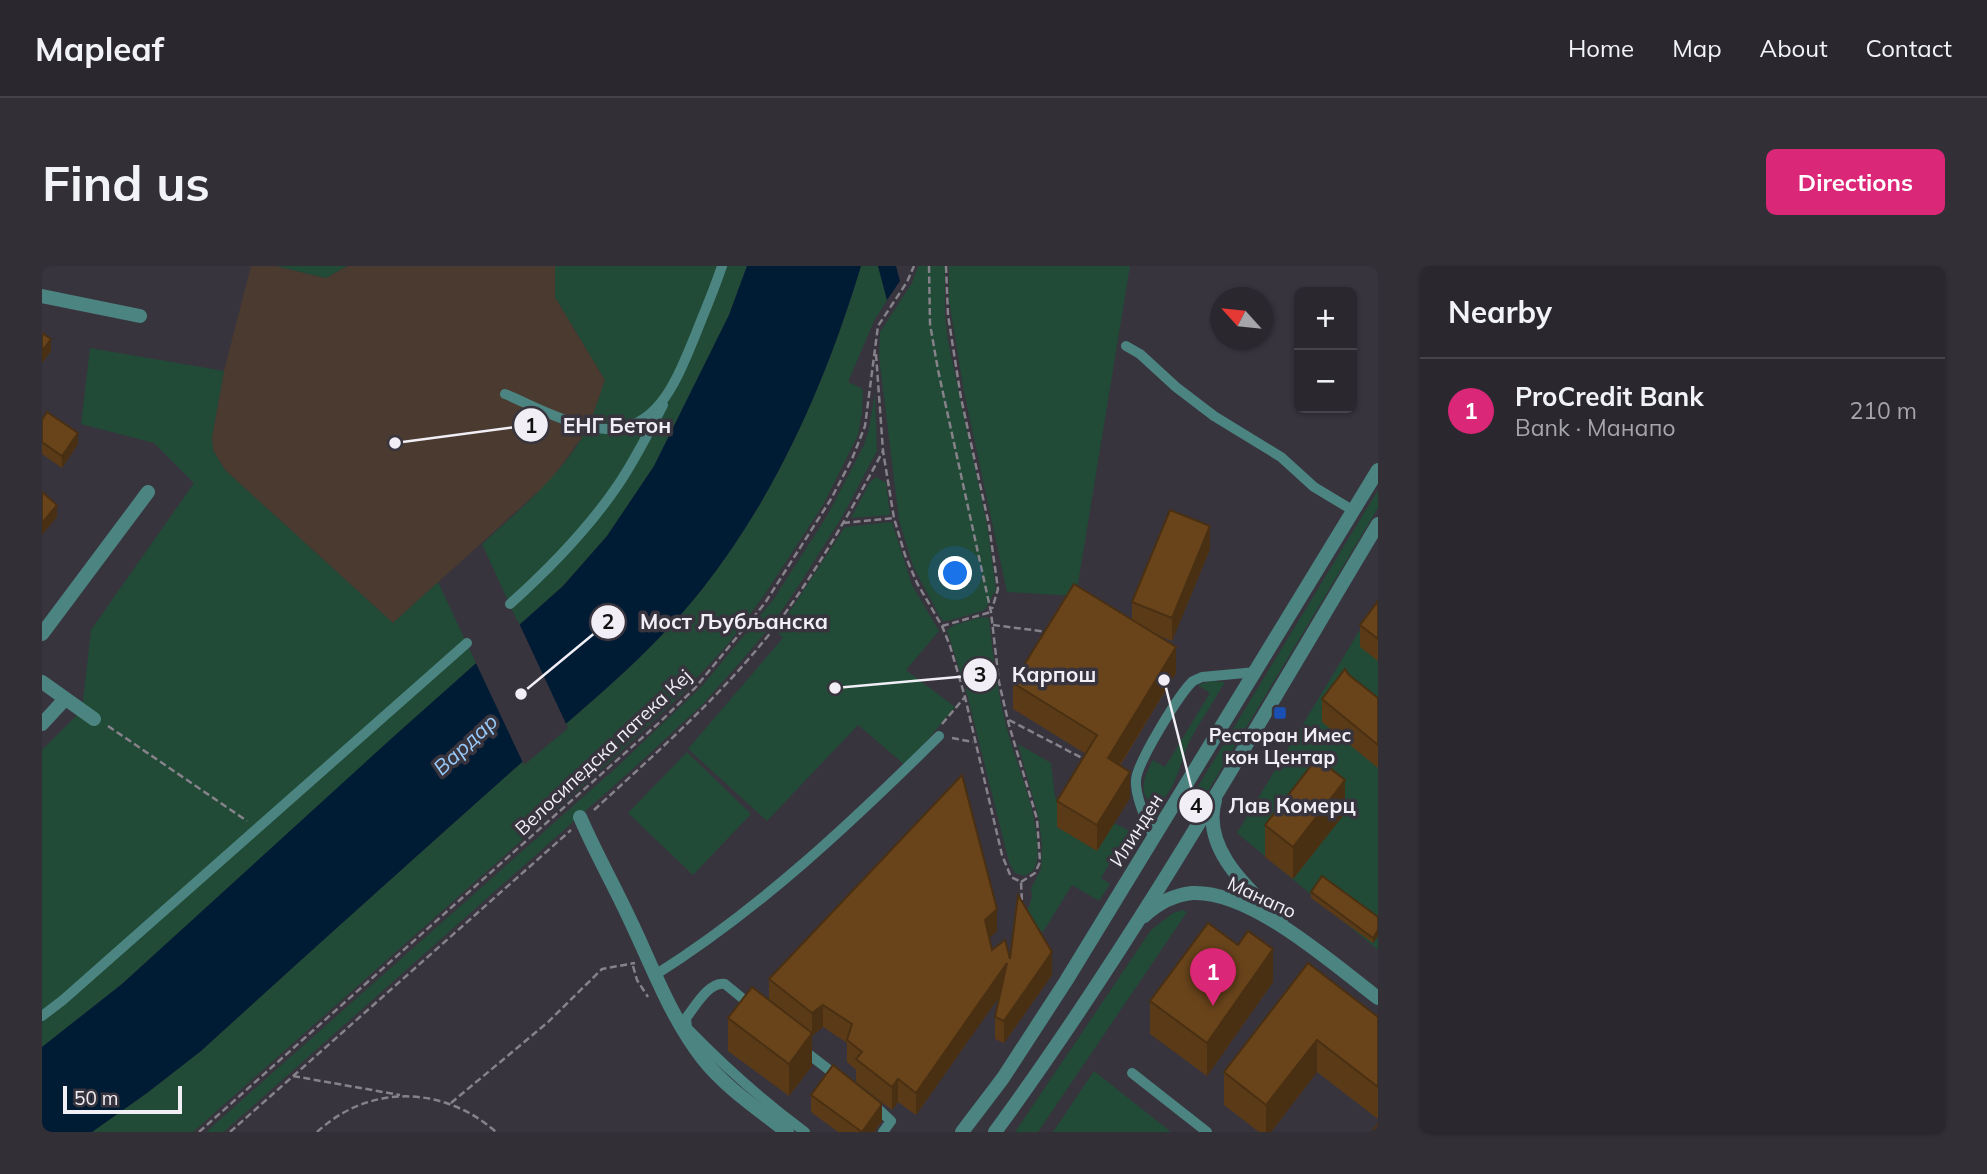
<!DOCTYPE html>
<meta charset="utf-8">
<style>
body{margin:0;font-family:Mulish,sans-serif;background:#322f36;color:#f1f3f6}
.controls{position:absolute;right:21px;top:21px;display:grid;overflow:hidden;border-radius:10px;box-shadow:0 2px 5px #0004}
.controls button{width:63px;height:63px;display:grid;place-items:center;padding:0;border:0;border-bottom:2px solid #46444a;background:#2a272e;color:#f1f3f6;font:35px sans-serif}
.compass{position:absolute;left:1168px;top:21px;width:63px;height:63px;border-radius:50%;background:#2a272e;box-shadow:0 2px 5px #0004;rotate:297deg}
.scale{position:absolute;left:21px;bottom:18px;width:119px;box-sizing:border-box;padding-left:7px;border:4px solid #f1eff5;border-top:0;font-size:19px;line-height:24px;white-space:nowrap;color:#f1eff5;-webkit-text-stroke:5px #38343e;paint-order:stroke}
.you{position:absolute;left:914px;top:308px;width:24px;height:24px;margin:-18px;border:5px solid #fff;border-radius:50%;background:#1a73e8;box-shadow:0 0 0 10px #1a73e833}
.badge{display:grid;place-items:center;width:46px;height:46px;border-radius:50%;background:#db2777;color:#fff;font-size:23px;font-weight:700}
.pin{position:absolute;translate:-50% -58px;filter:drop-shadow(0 2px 4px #0008)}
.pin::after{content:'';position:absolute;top:37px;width:24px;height:21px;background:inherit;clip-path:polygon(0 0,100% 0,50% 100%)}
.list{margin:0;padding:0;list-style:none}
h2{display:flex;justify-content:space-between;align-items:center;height:91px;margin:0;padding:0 28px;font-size:30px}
h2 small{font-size:23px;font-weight:400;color:#a5a5aa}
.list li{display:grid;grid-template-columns:46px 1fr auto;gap:21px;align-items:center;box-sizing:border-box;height:105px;padding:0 28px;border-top:2px solid #46444a}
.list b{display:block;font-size:26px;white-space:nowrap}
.list p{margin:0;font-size:23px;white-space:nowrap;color:#a5a5aa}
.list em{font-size:23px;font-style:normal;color:#a5a5aa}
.map{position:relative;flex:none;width:1336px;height:866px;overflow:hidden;border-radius:10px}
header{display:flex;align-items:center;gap:42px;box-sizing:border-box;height:98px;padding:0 35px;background:#2a272e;border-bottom:2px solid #46444a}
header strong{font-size:33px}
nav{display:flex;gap:38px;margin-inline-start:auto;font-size:24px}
.intro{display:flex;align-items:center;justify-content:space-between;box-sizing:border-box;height:168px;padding:0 42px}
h1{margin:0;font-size:49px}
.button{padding:18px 32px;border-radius:10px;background:#db2777;color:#fff;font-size:24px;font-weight:700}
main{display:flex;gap:42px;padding:0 42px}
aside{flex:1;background:#2a272e;border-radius:10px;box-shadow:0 2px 5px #0004}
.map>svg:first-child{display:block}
</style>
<header>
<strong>Mapleaf</strong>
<nav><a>Home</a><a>Map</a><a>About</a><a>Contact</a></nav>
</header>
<div class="intro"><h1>Find us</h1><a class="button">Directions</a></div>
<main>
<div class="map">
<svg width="1336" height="866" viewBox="0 0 1336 866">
<rect width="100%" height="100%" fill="#38343e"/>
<polygon fill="#4b3a2f" points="209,0 234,0 283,12 306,0 513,0 513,31 563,114 550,152 540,171 510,213 351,357 183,204 171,184 170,171 182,105"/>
<g fill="#214a37">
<polygon points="234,0 305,0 284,12"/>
<path d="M513,0H705L687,49L612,200L565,270L521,320L477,359L440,278C476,245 515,213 541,170C551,153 556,133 563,114L513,31Z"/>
<path d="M819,0H836L845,34L832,55L806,116L821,123L820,147L816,169L781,239L723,328L686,378L639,429L560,503L151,866H50L105,827L159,785C262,691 366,598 470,505C536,446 607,391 661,322C736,226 784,115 819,0Z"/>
<polygon points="876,0 903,0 903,49 906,75 945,258 954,323 943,344 906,355 901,355 898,351 871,300 857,254 837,90 838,66 870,17"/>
<polygon points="907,0 1088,0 1034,330 965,326 922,126 907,35"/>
<polygon points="48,82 182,105 170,171 171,184 183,204 351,357 396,316 434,397 80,718 0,781 0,484 40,444 49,364 152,217 112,177 39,158"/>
<polygon points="833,127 835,185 800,251 757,319 732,356 701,393 661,438 593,501 186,862 182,866 164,866 576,500 661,419 731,334 785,250 822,179 827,163"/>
<polygon points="834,211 844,217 848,249 809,252 828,216"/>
<polygon points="1336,224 1336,242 1148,555 1138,550"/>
<polygon points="850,256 870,319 897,365 864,404 913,441 864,500 816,459 725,555 646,483 741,372 735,365 803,261"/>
<polygon points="1336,334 1336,684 1195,567"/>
<path d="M940,351L947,352C951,389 955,424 964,459C974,500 1000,552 995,595C994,603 989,607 982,610L973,607L967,596L925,428L905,364L912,359Z"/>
<path d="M1169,415L1183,416C1172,435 1159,454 1148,474C1138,495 1135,524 1115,539L1108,537C1096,523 1103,509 1111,494L1123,501L1168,427L1156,419Z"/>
<path d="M976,478L1009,497L1013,532C1037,547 1064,550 1087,565L1059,612L1068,618L1057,635L1030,619L1001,666L991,661L985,646L990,631L989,622L999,603L1000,580L997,553Z"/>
<polygon points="645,486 709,548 651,609 586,547"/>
<polygon points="1140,644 1145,646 996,866 973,866 1109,664 1131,647"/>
<polygon points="1052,805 1129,866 1011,866"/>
</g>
<g fill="#001b34">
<path d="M705,0H819C784,115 736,226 661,322C607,391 536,446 470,505C366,598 262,691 159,785L105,827L50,866H0V781L80,718L350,472L521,320L565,270L612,200L687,49Z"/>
<polygon points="836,0 854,0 858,15 845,34"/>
</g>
<polygon fill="#38343e" points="476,355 526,462 482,499 432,393"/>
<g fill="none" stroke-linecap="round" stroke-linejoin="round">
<g stroke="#85828a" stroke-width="2.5" stroke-dasharray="7 3.5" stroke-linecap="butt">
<polyline points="887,0 888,58 896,104 949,346 957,416 967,459 995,553 998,596 993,607 979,616"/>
<polyline points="904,0 906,49 919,132 947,259 956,323 950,343"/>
<polyline points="834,88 841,185 852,252 863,289 875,317 900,360 908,380 923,431 960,589 969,611 979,616 980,637"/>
<polyline points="801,257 852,252"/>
<polyline points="951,359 1006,366"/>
<polyline points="900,360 949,346"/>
<polyline points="967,454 1042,493"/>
<polyline points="900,458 923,431"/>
<polyline points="66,460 205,555"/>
<polyline points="910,472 931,476"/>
<path d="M552,544C614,487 677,432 729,366C772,310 808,247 841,185"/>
<polyline points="591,700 595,714 606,731"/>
<polyline points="251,810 358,829"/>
<polyline points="409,837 505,757 560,703 593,697"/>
<polyline points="157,866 619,455 653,422 723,337 789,233 810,193 823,160 836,60 865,16 872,0"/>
<polyline points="188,866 529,564"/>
<path d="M275,866C328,817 402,820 454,866"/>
</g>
<g stroke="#4b8480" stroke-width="10">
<polyline points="1084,80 1098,88 1134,121 1172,150 1239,191 1272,221 1312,245"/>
<path d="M463,128C494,141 529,161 564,163C617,166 636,110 653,70C662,47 672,24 680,0"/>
<path d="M468,338C507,303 546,263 576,219C593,194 607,166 621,139"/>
<path d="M1112,572C1105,555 1093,532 1094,514C1095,497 1137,428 1151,415L1160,411L1214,406"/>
<path d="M613,709C718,643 809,557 897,470"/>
<path d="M711,741L683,718C667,715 653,741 644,752L645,762C682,800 721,835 763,866"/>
<polyline points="0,750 21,734 425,377"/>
<polyline points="760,783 795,810"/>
<polyline points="1090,807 1165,866"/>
<polyline points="832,839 849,855 841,866"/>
</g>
<g stroke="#4b8480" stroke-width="14">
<polyline points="0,30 98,50"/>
<polyline points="0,368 106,226"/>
<polyline points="0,416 52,453"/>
<polyline points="0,458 23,433"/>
</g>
<g stroke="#4b8480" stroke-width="14">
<path d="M1173,534C1159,584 1207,623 1239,654"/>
<path d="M538,551C553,586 573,621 589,656C611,702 629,752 661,793C684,822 716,843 745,866"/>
<path d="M1102,650C1115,638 1131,629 1150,627C1209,624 1290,697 1336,732"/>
<polyline points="920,866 961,812 1024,715 1336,204"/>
<path d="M953,866C1094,673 1213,463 1336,258"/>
</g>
</g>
<g fill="#5a3a17">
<polygon points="0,154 36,178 20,202 0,188"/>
<polygon points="1168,283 1130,375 1113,368 1134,407 1078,500 1088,532 1055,585 1015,561 1015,535 1044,488 971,443 971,417 1090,354 1090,336"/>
<polygon points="1336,335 1336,395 1318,381 1318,359"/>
<polygon points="1307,409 1336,432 1336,502 1280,456 1280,433"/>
<polygon points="1303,547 1251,613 1223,591 1223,559"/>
<polygon points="1269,626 1336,651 1336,670 1331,677 1269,632"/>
<polygon points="955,665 947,672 950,684 968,693 1010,709 962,777 953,773 953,751 957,730 874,849 856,836 850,844 814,816 814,804 805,796 805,777 781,761 770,770 770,800 747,830 686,785 686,752 727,734 727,713"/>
<polygon points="1231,716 1165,810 1108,768 1108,735"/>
<polygon points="1336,751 1336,853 1275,806 1229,866 1217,866 1182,839 1182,806"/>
<polygon points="769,829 840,855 832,866 796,866 769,846"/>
</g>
<g fill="#4a3013">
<polygon points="9,73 9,85 0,97 0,85"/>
<polygon points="36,167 36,178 20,202 20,190"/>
<polygon points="15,239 15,251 0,269 0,257"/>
<polygon points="1168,260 1168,283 1130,375 1130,352"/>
<polygon points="1134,381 1134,407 1066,518 1066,492"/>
<polygon points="1088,506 1088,532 1055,585 1055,559"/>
<polygon points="1303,514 1303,547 1251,613 1251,581"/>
<polygon points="955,643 955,665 943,676 943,654"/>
<polygon points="1336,664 1336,670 1331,677 1331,672"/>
<polygon points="1231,683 1231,716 1165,810 1165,777"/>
<polygon points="1010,686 1010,709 962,777 962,755"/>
<polygon points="965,697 965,720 874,849 874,827"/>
<polygon points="781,739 781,761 770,770 770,747"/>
<polygon points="770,767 770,800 747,830 747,798"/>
<polygon points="1275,774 1275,806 1229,866 1224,866 1224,839"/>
<polygon points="856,813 856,836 850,844 850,821"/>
<polygon points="840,838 840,855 832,866 820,866"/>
</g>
<g fill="#69441b" stroke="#4a3013" stroke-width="2">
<polygon points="0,67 9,73 0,85"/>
<polygon points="5,146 36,167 20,190 0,176 0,154"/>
<polygon points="0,226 15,239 0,257"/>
<polygon points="1128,244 1168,260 1130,352 1090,336"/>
<polygon points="1032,318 1134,381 1066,492 1088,506 1055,559 1015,535 1055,469 971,417"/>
<polygon points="1336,335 1336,373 1318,359"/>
<polygon points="1303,403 1307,409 1336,432 1336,479 1280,433"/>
<polygon points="1275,492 1303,514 1251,581 1223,559"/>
<polygon points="920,509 955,643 943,654 950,684 963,674 968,693 976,629 1010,686 962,755 953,751 965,697 874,827 856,813 850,821 814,793 820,786 805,774 810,758 781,739 770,747 727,713"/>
<polygon points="1280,610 1336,651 1336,664 1331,672 1269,626"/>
<polygon points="1166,657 1196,679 1206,665 1231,683 1165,777 1108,735"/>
<polygon points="1266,697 1336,751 1336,821 1275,774 1224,839 1182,806"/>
<polygon points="710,721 770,767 747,798 686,752"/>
<polygon points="791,799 840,838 820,866 769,829"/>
<polygon points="1336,858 1336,866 1330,866"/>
</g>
<rect fill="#1a4fb4" stroke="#38343e" stroke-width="2.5" x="1231" y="440" width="14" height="14" rx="3.5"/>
<g text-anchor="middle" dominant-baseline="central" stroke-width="7" stroke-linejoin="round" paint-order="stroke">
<g font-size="19" font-weight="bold" fill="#f1eff5" stroke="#38343e">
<text x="1238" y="469">Ресторан Имес<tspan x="1238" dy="22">кон Центар</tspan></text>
</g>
<g font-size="19" fill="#f1eff5" stroke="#38343e">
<text transform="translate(561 486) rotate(-43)">Велосипедска патека Кеј</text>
<text transform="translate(1094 564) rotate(-58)">Илинден</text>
<text transform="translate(1220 631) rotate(25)">Манапо</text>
</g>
<g font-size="21" font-style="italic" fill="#98caf9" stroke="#38343e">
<text transform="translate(423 478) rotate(-43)">Вардар</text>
</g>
</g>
<path fill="none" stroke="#f1eff5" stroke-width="2.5" d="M353 177L489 159M479 428L566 356M793 422L938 409M1122 414L1154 540"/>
<g fill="#f1eff5" stroke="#38343e" stroke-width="2.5">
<circle cx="353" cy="177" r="7"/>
<circle cx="479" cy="428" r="7"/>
<circle cx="793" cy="422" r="7"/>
<circle cx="1122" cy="414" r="7"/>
<circle cx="489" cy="159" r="18"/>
<circle cx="566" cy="356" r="18"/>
<circle cx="938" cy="409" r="18"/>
<circle cx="1154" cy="540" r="18"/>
</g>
<g font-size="21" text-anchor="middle" font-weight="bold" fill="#111">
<text x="489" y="167">1</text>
<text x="566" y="363">2</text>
<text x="938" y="416">3</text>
<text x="1154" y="547">4</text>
</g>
<g font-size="21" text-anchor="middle" font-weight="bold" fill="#f1eff5" stroke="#38343e" stroke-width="7" stroke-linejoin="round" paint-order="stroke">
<text x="575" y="167">ЕНГ Бетон</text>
<text x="692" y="363">Мост Љубљанска</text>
<text x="1012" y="416">Карпош</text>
<text x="1250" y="547">Лав Комерц</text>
</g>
</svg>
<div class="controls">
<button>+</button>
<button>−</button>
</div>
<svg class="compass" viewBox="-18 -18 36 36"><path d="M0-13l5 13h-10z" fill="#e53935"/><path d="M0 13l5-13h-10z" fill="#a5a5aa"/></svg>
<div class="scale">50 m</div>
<div class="you"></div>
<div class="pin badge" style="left:1171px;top:740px">1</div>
</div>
<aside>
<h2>Nearby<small></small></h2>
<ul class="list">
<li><span class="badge">1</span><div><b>ProCredit Bank</b><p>Bank · Манапо</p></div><em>210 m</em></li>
</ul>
</aside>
</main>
